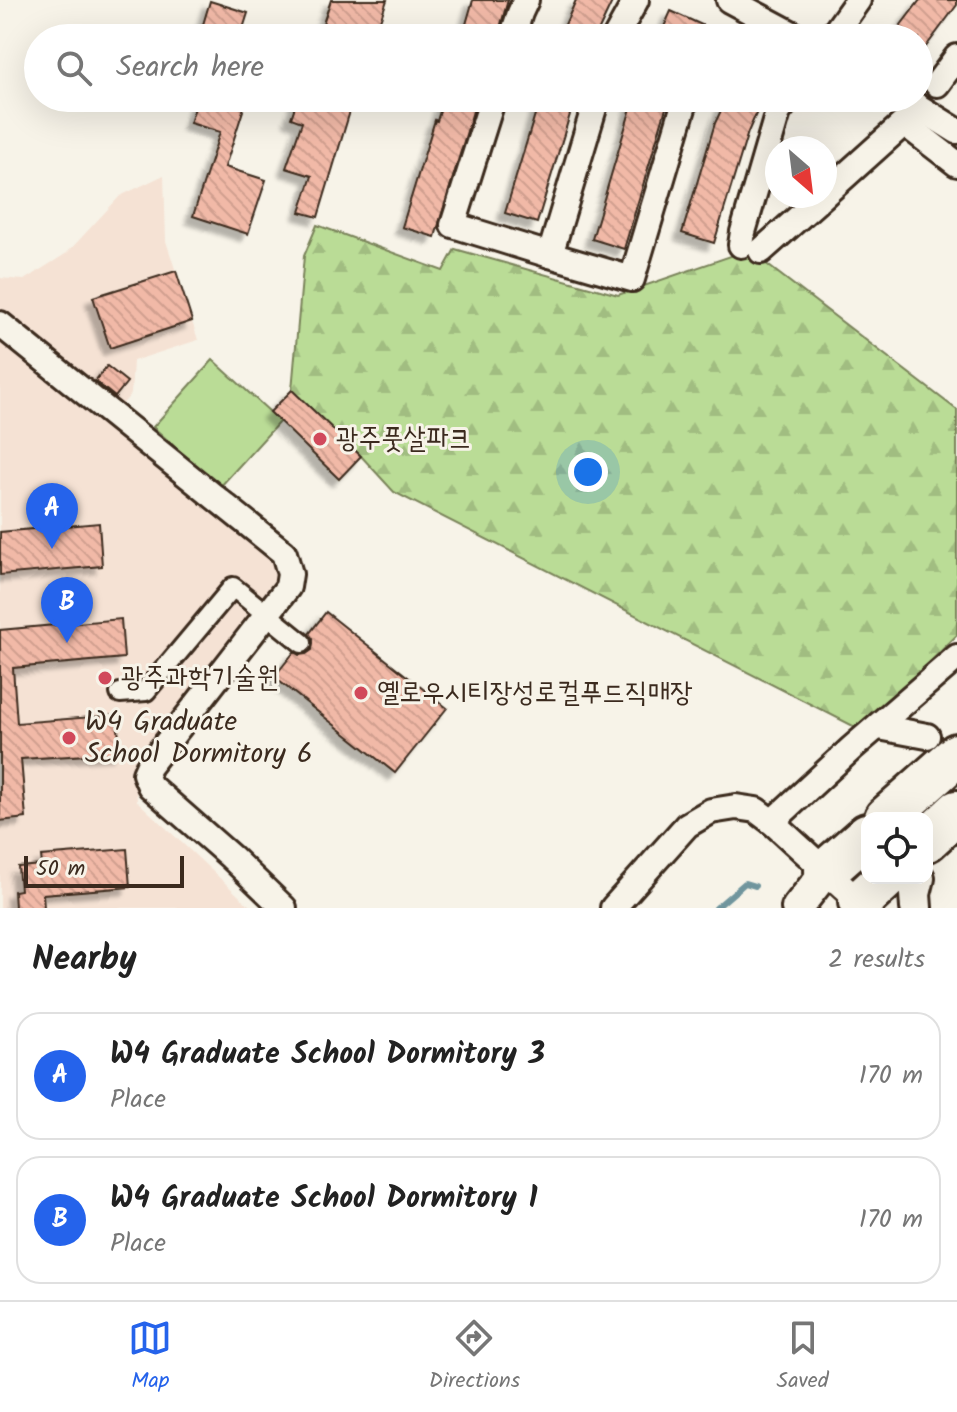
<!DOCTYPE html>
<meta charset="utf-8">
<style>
body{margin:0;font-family:Kalam,"Poor Story",sans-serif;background:#f6f6f6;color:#222}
.controls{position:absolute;right:24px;bottom:24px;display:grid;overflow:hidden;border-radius:16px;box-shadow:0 8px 32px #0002}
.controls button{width:72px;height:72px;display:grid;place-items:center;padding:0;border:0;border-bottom:2px solid #e0e0e0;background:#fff;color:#222;font:40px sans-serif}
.compass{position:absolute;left:765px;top:136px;width:72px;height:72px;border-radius:50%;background:#fff;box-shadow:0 8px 32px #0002;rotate:152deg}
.scale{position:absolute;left:24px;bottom:20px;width:160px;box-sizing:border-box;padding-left:8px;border:4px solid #3b2a1e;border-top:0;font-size:22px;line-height:28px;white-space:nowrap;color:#3b2a1e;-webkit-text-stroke:6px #f7f3e8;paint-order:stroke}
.you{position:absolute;left:588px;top:472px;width:28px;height:28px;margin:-20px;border:6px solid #fff;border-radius:50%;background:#1a73e8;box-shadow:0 0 0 12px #1a73e833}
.badge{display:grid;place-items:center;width:52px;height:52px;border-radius:50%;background:#2563eb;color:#fff;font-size:26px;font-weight:700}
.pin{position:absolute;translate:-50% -66px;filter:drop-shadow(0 2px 4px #0008)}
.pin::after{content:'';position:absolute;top:42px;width:28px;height:24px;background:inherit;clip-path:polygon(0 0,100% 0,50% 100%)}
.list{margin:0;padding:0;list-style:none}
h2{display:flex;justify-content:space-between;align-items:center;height:104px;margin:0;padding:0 32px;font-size:34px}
h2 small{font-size:26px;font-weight:400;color:#767676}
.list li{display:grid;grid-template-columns:52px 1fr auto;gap:24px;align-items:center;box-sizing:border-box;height:128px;margin:0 16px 16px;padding:0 16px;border:2px solid #e0e0e0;border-radius:24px}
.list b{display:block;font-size:30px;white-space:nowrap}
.list p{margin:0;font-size:26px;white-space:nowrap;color:#767676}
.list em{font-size:26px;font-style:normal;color:#767676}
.icon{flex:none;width:44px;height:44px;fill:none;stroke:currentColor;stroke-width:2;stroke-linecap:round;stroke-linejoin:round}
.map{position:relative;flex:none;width:957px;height:908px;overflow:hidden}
.search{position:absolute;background:#fff;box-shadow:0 8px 32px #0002;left:24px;right:24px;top:24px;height:88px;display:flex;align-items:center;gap:20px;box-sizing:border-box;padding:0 28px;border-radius:44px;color:#767676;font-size:30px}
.sheet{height:392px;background:#fff}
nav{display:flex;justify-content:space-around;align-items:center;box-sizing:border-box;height:112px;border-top:2px solid #e0e0e0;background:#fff;font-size:22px;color:#767676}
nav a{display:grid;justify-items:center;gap:4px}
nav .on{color:#2563eb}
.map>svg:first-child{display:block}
</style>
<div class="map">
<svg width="957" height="908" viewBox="0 0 957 908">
<defs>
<pattern id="forest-firs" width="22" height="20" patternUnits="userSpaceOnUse" patternTransform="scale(2)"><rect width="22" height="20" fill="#badc96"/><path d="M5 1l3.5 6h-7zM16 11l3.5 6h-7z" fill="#a1bd81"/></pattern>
<pattern id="building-back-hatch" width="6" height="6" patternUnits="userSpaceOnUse" patternTransform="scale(2)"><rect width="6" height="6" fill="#f1b9a7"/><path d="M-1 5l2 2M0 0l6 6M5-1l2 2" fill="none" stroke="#d09f8f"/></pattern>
<filter id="shadow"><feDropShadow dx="-7" dy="7" stdDeviation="2" flood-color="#0004"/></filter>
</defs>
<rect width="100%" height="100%" fill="#f7f3e8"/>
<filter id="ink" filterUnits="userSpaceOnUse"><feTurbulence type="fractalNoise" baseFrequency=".0125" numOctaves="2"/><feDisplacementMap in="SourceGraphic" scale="16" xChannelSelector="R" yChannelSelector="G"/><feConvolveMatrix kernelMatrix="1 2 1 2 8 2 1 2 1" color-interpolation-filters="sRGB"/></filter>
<g filter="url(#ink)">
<g fill="#f5e2d4">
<polygon points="164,175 166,241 198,340 133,361 131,394 121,406 0,309 0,278 24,280 67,253 120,196"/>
<polygon points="0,333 278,554 285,583 135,774 137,801 252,908 0,908"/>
</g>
<polygon fill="url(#forest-firs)" stroke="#7a835a" stroke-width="2" points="317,225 443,271 455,249 618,295 748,250 957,410 957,635 861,730 394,492 361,456 292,390 304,256"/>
<polygon fill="#badc96" stroke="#7a835a" stroke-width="2" points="213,360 280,421 220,487 153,427"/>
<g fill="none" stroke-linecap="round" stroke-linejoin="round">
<polyline stroke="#6f959d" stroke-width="6" points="716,908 745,883 755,886"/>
</g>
<g fill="url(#building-back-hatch)" stroke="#3b2a1e" stroke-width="2" filter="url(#shadow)">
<polygon points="331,0 387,0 374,38 318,38"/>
<polygon points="473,0 508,0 497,38 462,38"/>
<polygon points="576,0 613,0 595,38 559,38"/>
<polygon points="920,0 957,0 957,5 919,56 919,38 891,38"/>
<polygon points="210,1 248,13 240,38 199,38"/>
<polygon points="671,11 702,25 695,38 659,38"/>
<polygon points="198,98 247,98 225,167 266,180 248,234 193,216 220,132 190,123"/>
<polygon points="298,98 354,98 318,217 300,212 312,176 286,168 302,122 291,118"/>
<polygon points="444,98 477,98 435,237 402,227 435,120 437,121"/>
<polygon points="540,98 575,98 537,223 505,213"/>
<polygon points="634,98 669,98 624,249 592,239"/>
<polygon points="727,98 763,98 748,132 714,243 682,233 715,123"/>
<polygon points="176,271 192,321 110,348 93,297"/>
<polygon points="107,366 127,382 115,397 95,381"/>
<polygon points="292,390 361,456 339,479 270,412"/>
<polygon points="99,523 102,566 0,575 0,532"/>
<polygon points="326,612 447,708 395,773 274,677 294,652 299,655 306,654 312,650 313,639 309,634"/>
<polygon points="121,619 124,658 13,668 17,723 117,715 120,753 21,759 26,818 0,821 0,630"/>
<polygon points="127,849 130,887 43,894 44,908 15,908 14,891 20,890 18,867 42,865 41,856"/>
</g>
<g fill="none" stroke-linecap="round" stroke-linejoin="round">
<g stroke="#3b2a1e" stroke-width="24">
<polyline id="pedestrian" points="120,693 146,691 233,587 302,643"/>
</g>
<g stroke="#3b2a1e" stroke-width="30">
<g id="minor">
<polyline points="729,0 800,38"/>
<polyline points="512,38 520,13 526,0"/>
<polyline points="615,38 636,0"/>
<polyline points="831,38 858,0"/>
<polyline points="937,84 957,57"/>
<polyline points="493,98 453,225 550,255 597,98"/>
<polyline points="904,98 957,131"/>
<polyline points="825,194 904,123 957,164"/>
<polyline points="741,245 743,232 778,112 789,98"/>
<polyline points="761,251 823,196"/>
<polyline points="550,255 632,279 686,98"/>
<polyline points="0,324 284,553 290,574 288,587 148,767 145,774 150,786 231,857 284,908"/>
<polyline points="879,727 927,736"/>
<polyline points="772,822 852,748 957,657"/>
<polyline points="613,908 687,825 711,811 736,807 756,810 772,822 866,908"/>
</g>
</g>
<g stroke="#3b2a1e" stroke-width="36">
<g id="tertiary">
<polyline points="797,908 826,871"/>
<polyline points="916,908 915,894 919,878"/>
</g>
</g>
<g stroke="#3b2a1e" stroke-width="48">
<g id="trunk">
<polyline points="886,818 957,755"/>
<polyline points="927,840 957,812"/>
<polyline points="826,871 867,835"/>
<polyline points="860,902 886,878"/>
</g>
</g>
<use href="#pedestrian" stroke="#f7f3e8" stroke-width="18"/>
<use href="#minor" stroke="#f7f3e8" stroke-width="24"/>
<use href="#tertiary" stroke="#f7f3e8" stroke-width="30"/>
<use href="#trunk" stroke="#f7f3e8" stroke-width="42"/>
</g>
</g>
<g fill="#d1495b" stroke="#f7f3e8" stroke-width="3">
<circle cx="320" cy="439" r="8"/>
<circle cx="105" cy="678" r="8"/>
<circle cx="361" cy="693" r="8"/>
<circle cx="69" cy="738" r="8"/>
</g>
<g text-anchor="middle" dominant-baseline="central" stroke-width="6" stroke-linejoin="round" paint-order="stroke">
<g font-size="28" fill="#3b2a1e" stroke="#f7f3e8" text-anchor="start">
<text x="336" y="439">광주풋살파크</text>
<text x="121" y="678">광주과학기술원</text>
<text x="377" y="693">옐로우시티장성로컬푸드직매장</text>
<text x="85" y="722">W4 Graduate<tspan x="85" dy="32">School Dormitory 6</tspan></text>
</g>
</g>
</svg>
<div class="controls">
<button><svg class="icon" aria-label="locate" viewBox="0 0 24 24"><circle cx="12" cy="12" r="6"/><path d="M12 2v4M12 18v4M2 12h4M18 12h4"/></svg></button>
</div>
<svg class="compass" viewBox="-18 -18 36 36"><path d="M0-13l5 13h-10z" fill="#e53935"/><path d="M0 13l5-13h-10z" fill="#767676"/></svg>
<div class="scale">50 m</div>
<div class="you"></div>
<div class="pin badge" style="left:52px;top:549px">A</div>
<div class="pin badge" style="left:67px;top:643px">B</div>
<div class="search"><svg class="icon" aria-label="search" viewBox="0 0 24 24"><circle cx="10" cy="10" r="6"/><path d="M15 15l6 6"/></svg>Search here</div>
</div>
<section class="sheet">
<h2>Nearby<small>2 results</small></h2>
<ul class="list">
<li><span class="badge">A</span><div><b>W4 Graduate School Dormitory 3</b><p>Place</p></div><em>170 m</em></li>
<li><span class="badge">B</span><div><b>W4 Graduate School Dormitory 1</b><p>Place</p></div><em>170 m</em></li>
</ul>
</section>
<nav>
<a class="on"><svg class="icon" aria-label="map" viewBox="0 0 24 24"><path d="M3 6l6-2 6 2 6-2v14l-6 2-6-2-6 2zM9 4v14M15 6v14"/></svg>Map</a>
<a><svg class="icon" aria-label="directions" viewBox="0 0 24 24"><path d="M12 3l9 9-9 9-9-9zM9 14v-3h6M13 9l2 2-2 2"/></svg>Directions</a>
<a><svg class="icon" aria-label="saved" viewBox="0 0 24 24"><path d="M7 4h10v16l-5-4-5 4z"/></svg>Saved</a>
</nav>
